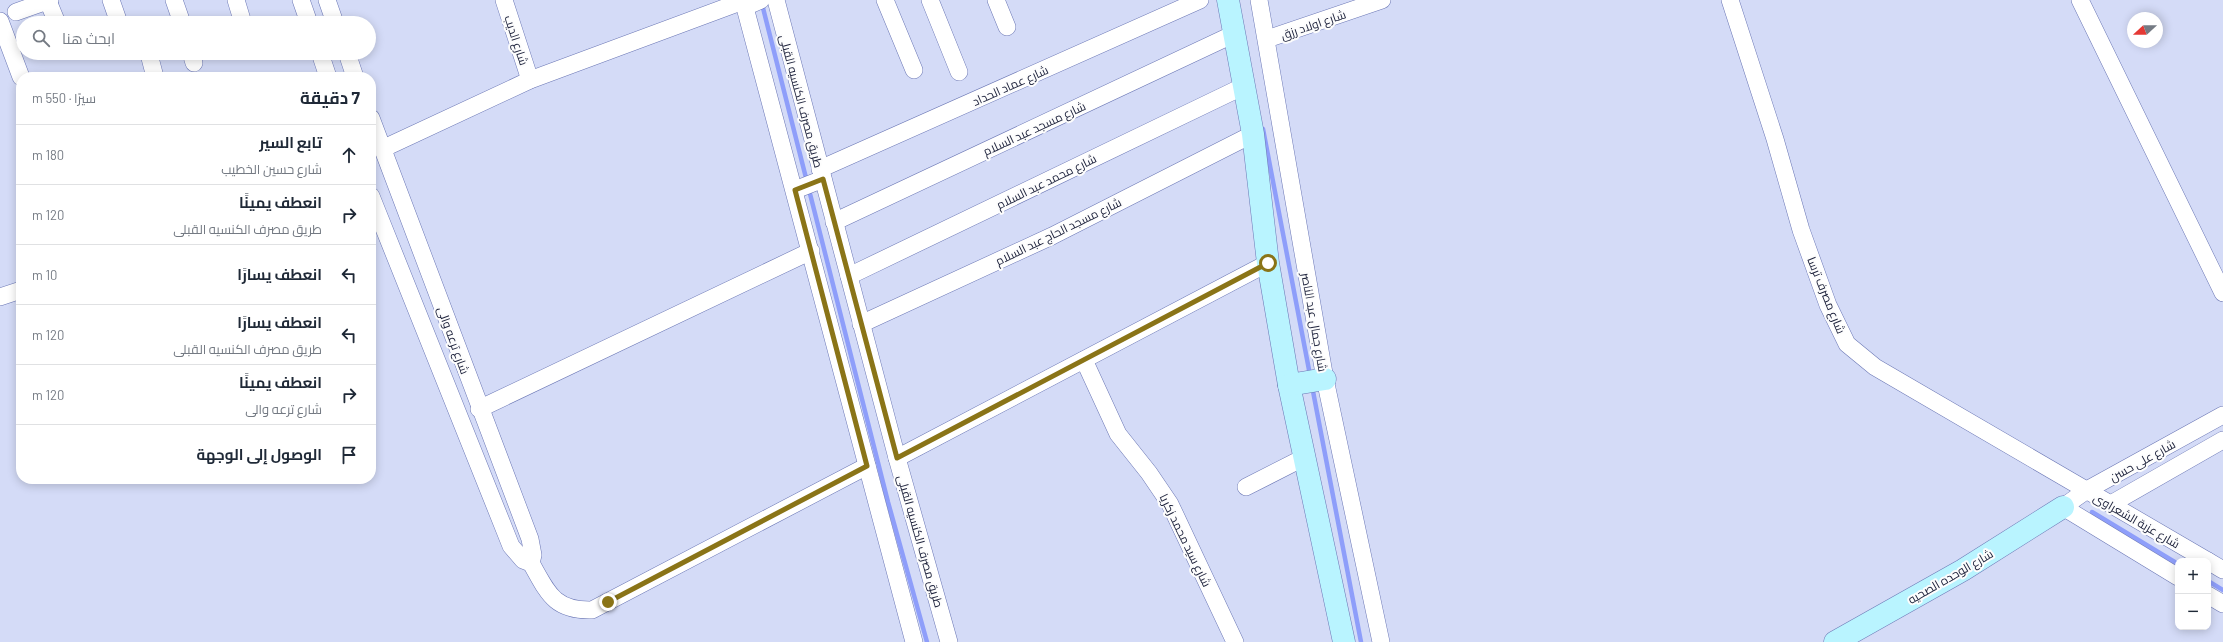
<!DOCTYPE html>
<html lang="ar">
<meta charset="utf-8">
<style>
body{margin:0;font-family:Barlow,Cairo,sans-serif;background:#f6f6f7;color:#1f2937;direction:rtl}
.controls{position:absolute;right:12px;bottom:12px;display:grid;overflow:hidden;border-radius:8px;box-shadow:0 2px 10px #0003}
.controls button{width:36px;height:36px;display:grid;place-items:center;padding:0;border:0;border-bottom:1px solid #e0e1e3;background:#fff;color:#1f2937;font:20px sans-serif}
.compass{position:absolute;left:2127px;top:12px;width:36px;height:36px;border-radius:50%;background:#fff;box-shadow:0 2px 10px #0003;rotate:249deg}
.stop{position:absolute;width:12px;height:12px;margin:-9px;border:3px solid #8a7417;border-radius:50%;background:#fff}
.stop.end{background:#8a7417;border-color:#fff;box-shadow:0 1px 4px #0008}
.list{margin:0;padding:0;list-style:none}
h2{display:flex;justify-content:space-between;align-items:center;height:52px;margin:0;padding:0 16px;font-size:17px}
h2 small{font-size:13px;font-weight:400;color:#747a83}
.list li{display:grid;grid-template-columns:26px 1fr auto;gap:12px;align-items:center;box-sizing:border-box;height:60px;padding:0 16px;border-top:1px solid #e0e1e3}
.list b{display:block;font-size:15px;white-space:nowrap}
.list p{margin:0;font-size:13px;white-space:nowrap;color:#747a83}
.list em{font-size:13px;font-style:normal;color:#747a83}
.icon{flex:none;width:22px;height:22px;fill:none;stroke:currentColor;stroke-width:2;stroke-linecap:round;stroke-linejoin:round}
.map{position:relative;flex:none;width:2223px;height:642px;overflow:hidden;direction:ltr}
.search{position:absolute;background:#fff;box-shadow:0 2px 10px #0003;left:16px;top:16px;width:360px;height:44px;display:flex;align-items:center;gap:10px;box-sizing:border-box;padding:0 14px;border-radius:22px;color:#747a83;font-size:15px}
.panel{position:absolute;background:#fff;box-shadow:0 2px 10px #0003;left:16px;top:72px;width:360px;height:412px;border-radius:16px;direction:rtl}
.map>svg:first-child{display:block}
</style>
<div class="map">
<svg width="2223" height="642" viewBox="0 0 2223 642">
<rect width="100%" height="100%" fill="#d4dbf7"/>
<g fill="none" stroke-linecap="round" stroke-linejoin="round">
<g stroke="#8e9efa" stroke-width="4.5">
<polyline points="762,4 888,502 927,642"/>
<polyline points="1263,129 1310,375"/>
<polyline points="1312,386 1361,642"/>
<polyline points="2092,512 2178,564"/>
<polyline points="2208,581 2223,590"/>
</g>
<g stroke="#6b77b5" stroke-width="18">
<g id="street">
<polyline points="111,0 119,23"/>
<polyline points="174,0 182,23"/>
<polyline points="236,0 243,23"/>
<polyline points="301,0 309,23"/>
<polyline points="327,0 335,23"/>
<polyline points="504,0 530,80"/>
<polyline points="743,0 914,642"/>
<polyline points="776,0 897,458 949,642"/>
<polyline points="885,0 914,70"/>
<polyline points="930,0 959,72"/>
<polyline points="996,0 1007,27"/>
<polyline points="1259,0 1325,379 1381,642"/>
<polyline points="1730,0 1775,139 1801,230 1828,305 1847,344 1875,367 2208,561"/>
<polyline points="2080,0 2223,293"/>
<polyline points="48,1 57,23"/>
<polyline points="745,7 761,0"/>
<polyline points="16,12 50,0"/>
<polyline points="0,21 21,77"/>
<polyline points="1267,39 1382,0"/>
<polyline points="191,53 194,63"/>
<polyline points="320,53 328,77"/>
<polyline points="347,53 355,77"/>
<polyline points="150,58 155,77"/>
<path d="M371,118L530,539L533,555L531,563C548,593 554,611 592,610L867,466"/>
<polyline points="382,149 530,80 743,1"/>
<polyline points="820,169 1200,0"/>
<polyline points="795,190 823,179"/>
<polyline points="371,196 511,546 523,560 531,563"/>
<polyline points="834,222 1234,34"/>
<polyline points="849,276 1244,86"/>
<polyline points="0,297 21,290"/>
<polyline points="861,324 1052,236 1253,134"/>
<polyline points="1084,360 1118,434 1149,473 1170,504 1235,642"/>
<polyline points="479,409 811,251"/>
<polyline points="897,458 1268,263"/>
<polyline points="1246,487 1305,457"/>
<polyline points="2111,504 2223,440"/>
<polyline points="2208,561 2223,570"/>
<polyline points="2178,577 2063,507 2087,490 2223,415"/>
<polyline points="2208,595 2223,604"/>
</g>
</g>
<g stroke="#6b77b5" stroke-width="23">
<g id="secondary">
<polyline points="1228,0 1253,134 1268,263 1289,385 1344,642"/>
<polyline points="1289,385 1325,379"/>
<polyline points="1835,642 1963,570 2063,507"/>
</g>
</g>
<use href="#street" stroke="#fff" stroke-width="17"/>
<use href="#secondary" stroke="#b9f4ff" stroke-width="22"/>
</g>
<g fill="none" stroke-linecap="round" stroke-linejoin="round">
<polyline stroke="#8a7417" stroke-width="5" points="608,602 867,466 795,190 823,179 897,458 1268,263"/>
</g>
<g text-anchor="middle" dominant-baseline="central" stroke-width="4" stroke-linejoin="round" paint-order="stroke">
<g font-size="12" fill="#20253e" stroke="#fdfdfd">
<text transform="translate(1313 24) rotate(-19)">شارع اولاد رزق</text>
<text transform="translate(517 40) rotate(72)">شارع الديب</text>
<text transform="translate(1010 85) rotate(-24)">شارع عماد الحداد</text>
<text transform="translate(802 101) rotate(75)">طريق مصرف الكنسيه القبلى</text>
<text transform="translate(1034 128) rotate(-25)">شارع مسجد عبد السلام</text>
<text transform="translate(1046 181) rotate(-26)">شارع محمد عبد السلام</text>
<text transform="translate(1058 231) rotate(-26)">شارع مسجد الحاج عبد السلام</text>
<text transform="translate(1827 295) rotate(68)">شارع مصرف ترسا</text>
<text transform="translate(1315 322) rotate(80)">شارع جمال عبد الناصر</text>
<text transform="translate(454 340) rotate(70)">شارع ترعه والى</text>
<text transform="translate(2142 460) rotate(-29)">شارع على حسن</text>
<text transform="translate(2137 520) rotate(30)">شارع عزبة الشعراوى</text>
<text transform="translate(1186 540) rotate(64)">شارع سيد محمد زكريا</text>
<text transform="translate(921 541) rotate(74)">طريق مصرف الكنسيه القبلى</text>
<text transform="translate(1950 576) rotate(-30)">شارع الوحده الصحيه</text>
</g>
</g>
</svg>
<div class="controls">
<button>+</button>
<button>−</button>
</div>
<svg class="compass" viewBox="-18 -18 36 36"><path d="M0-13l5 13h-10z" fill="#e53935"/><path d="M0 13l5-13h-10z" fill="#747a83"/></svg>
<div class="stop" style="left:1268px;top:263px"></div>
<div class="stop end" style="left:608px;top:602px"></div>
<div class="search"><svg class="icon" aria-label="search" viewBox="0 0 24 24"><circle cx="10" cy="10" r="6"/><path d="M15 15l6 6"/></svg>ابحث هنا</div>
<section class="panel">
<h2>7 دقيقة<small>سيرًا · 550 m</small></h2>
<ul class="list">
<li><svg class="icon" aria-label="ahead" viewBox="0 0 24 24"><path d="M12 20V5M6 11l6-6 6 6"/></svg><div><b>تابع السير</b><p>شارع حسين الخطيب</p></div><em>180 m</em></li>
<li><svg class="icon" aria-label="right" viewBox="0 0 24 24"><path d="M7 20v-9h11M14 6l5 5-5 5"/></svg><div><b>انعطف يمينًا</b><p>طريق مصرف الكنسيه القبلى</p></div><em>120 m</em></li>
<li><svg class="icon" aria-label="left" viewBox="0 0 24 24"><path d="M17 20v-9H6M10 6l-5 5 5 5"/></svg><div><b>انعطف يسارًا</b></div><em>10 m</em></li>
<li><svg class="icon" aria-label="left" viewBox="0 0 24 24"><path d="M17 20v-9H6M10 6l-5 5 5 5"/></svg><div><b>انعطف يسارًا</b><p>طريق مصرف الكنسيه القبلى</p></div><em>120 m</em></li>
<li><svg class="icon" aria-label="right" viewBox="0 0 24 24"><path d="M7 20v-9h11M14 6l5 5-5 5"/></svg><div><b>انعطف يمينًا</b><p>شارع ترعه والى</p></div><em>120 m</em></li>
<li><svg class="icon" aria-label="arrive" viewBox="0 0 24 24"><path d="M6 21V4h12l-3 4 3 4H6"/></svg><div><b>الوصول إلى الوجهة</b></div></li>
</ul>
</section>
</div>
